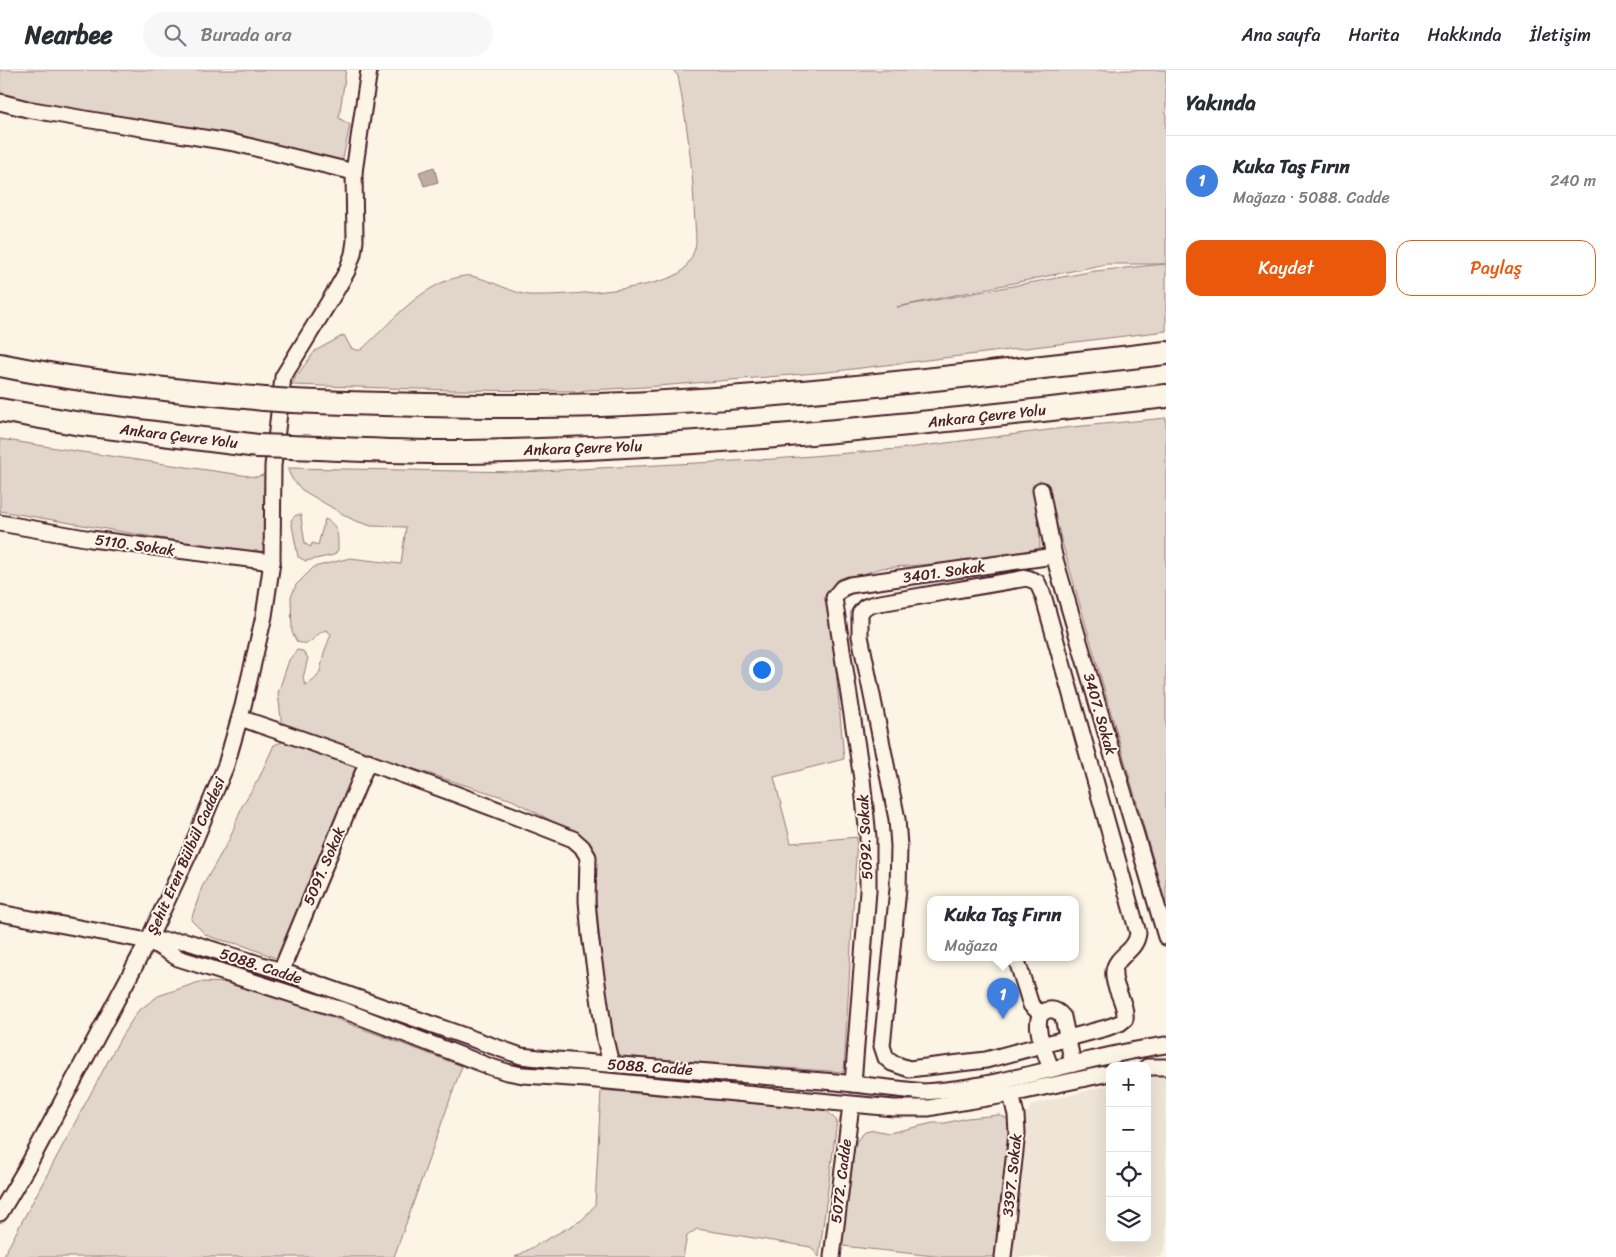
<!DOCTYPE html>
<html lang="tr">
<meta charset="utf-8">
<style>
body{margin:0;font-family:Sriracha,sans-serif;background:#f7f7f7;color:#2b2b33}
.controls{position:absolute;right:15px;bottom:15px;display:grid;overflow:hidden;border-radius:10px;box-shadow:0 5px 20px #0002}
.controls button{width:45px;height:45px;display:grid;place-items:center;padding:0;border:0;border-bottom:1px solid #e1e1e2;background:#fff;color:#2b2b33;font:25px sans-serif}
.you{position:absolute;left:761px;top:599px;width:18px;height:18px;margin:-12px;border:4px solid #fff;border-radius:50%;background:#1a73e8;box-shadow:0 0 0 8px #1a73e833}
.badge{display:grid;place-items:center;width:32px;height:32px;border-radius:50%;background:#ea580c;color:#fff;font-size:16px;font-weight:700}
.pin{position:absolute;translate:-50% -41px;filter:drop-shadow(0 1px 2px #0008)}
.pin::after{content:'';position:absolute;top:26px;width:18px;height:15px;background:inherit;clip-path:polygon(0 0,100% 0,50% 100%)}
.popup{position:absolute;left:927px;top:826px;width:152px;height:65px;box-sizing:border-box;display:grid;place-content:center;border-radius:10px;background:#fff;filter:drop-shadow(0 1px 4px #0005);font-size:16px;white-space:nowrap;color:#7c7c81}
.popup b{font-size:19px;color:#2b2b33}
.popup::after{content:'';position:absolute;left:50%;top:100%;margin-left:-10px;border:10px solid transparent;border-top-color:#fff}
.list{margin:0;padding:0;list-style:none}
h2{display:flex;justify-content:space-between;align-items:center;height:65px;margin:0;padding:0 20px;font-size:21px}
h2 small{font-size:16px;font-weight:400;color:#7c7c81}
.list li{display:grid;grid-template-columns:32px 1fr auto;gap:15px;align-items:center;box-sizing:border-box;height:90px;padding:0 20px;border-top:1px solid #e1e1e2}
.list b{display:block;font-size:19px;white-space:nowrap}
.list p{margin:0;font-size:16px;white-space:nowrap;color:#7c7c81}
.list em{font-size:16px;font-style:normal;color:#7c7c81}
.actions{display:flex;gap:10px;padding:15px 20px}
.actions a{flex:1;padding:11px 0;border:1px solid #ea580c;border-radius:15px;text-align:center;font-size:18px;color:#ea580c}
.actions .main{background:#ea580c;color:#fff}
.icon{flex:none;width:28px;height:28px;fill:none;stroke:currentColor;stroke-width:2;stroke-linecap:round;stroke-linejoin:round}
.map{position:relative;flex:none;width:1166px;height:1187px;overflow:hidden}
header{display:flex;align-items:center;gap:30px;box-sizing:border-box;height:70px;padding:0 25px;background:#fff;border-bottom:1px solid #e1e1e2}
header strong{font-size:24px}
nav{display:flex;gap:28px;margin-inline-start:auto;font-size:18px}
.search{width:350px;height:45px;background:#f7f7f7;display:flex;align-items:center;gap:12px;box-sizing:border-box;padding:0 18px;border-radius:28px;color:#7c7c81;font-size:19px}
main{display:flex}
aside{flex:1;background:#fff}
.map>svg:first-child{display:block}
</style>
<header>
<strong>Nearbee</strong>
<div class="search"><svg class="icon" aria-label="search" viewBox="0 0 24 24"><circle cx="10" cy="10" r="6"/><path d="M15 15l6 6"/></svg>Burada ara</div>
<nav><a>Ana sayfa</a><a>Harita</a><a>Hakkında</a><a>İletişim</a></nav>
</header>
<main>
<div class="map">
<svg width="1166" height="1187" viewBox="0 0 1166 1187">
<rect width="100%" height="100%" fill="#fcf5e5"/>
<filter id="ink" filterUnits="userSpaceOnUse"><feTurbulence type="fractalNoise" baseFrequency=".02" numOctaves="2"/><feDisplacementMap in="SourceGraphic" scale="10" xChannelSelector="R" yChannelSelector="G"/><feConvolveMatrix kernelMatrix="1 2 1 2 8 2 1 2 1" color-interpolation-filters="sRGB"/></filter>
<g filter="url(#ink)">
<polygon fill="#eee5d7" points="1164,1004 1166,1005 1166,1174 1161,1187 1009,1187 1026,1044 1031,1036 1038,1033 1110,1015 1110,1168 1147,1168 1147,1006"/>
<g fill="#e2d5ca" stroke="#967a7a" fill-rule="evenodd">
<polygon points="0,0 346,0 339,48 350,55 342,93 113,50 0,26"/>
<path d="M673,0H1166V261L828,302L646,317L571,321L451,320L292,315L295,308L315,281L344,265L351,278L356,280H361C392,252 421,213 464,206C478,203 513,224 529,225C558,226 667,220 684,199C690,191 695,182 696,172C696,159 694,146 694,134C692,90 686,49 678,6ZM1106,194H1165L1095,201L897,237Z"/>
<path d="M1166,348V834L1045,413L1037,415L1040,478L982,490L882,498L843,510L829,523L844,689L774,707L791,773L857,767L844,1002L622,987L615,982L608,954L591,779L580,766L512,730L282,657L278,623L289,590L297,580L303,581L308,588L303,608L305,615C322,608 320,599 324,583C326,577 329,570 331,564L326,560C312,565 314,577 297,572L292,562L291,527L296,515L314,497L350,488L401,494L406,457L371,456L353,450L302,420L292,409L287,398L521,402L774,389L899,379L1072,357Z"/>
<polygon points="0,369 75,381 256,407 266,404 265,482 259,485 0,441"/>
<path d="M296,445H302L301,447L305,474L311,477L312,473L318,475L325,449C339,455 338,466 338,480L334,485L306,491L298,487L291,450Z"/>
<polygon points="288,670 360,696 281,887 276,888 242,875 217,869 206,865 191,850 202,817 230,768 242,736 259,708 274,675"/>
<polygon points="199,912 240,913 462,996 394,1187 3,1187 121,967 138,941 158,926"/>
<polygon points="601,1020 826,1040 837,1051 819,1187 811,1177 697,1159 687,1166 683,1187 515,1187 582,1150 595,1135"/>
<polygon points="999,1045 1008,1049 1012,1059 997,1187 943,1187 842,1176 854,1077 858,1069 865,1062 874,1060 889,1063 933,1053 945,1053 967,1048"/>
</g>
<polygon fill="#c0aca5" stroke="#917474" points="434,97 438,112 424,116 419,102"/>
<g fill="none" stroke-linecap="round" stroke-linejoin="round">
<g stroke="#4a1f2b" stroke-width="19">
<g id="minor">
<polyline points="0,32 27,39 85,49 235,73 354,102"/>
<polyline points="1041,420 1054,486 1166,867"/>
<polyline points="0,453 91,469 272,492"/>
<path d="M1027,508L1037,512L1043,525L1138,863C1136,882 1116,885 1114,901C1112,918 1127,932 1125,949L1120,953L1106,958L986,990L909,999L892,993L886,988L882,976L898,819L899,776L897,749L860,566V543L865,537L874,534Z"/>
<path d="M240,648C352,686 463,725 573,769L582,777L588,787L587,831L590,865L605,969L611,994"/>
<path d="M0,843L148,871H185L281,901L521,986L557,990L836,1012L924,1022C1006,1017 1085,986 1166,975"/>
<polyline points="150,871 178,888 348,942 491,997 507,1002 523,1005 586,1009 894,1038 929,1038 945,1035 1011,1024 1110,1003"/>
<polyline points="1018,894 1031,935 1041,944"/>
<polyline points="281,901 368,691"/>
<polyline points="1147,997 1166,997"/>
<path d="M1051,999C1047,986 1026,943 1049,940C1055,939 1059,942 1063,947L1073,994"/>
<polyline points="853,1014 868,821 868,767 862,709 834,528 842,518 850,515 1054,486"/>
<polyline points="0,1143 30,1092 148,871 191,779 226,695 243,636 264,546 272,492 273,396 283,307 338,217 347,201 353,184 355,171 354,102 369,0"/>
<polyline points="832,1187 851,1035"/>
<polyline points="1003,1187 1017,1063 1016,1045 1011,1024"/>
</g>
</g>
<g stroke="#4a1f2b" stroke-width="26">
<g id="highway">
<path d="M0,295C87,313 176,320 264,329"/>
<path d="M292,331C395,335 498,338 600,335C790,328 978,304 1166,283"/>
<polyline points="0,340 75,353 258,376"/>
<path d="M291,377C349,379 408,383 467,382C701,378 934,353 1166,326"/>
</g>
</g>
<use href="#minor" stroke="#fcf5e5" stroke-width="15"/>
<use href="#highway" stroke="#fcf5e5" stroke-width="22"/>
<g stroke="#4a1f2b" stroke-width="26" stroke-linecap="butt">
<g id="highway-bridge">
<polyline points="264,329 292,331"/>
<polyline points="258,376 291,377"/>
</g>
</g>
<use href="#highway-bridge" stroke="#fcf5e5" stroke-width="22"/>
</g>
</g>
<g text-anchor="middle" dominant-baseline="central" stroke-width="4" stroke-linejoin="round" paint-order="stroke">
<g font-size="15" fill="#4a1f2b" stroke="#fcf5e5">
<text transform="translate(987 346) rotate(-6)">Ankara Çevre Yolu</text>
<text transform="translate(179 366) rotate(7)">Ankara Çevre Yolu</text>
<text transform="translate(583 378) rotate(-2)">Ankara Çevre Yolu</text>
<text transform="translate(135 475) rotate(8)">5110. Sokak</text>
<text transform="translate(944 502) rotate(-8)">3401. Sokak</text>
<text transform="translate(1100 644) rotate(74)">3407. Sokak</text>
<text transform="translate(865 767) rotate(-93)">5092. Sokak</text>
<text transform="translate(186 786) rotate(-66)">Şehit Eren Bülbül Caddesi</text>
<text transform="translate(324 796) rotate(-67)">5091. Sokak</text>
<text transform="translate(261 896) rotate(18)">5088. Cadde</text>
<text transform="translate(650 997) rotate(4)">5088. Cadde</text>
<text transform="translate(1012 1105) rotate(-84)">3397. Sokak</text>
<text transform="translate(841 1111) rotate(-83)">5072. Cadde</text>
</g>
</g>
</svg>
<div class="controls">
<button>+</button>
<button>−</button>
<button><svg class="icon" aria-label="locate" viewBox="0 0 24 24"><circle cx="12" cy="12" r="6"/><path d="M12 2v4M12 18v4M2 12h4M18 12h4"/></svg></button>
<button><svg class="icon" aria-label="layers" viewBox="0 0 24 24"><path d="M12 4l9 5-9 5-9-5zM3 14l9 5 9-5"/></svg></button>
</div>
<div class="you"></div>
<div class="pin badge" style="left:1003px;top:949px;background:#3f7fe0">1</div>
<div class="popup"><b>Kuka Taş Fırın</b>Mağaza</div>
</div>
<aside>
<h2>Yakında<small></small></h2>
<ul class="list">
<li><span class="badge" style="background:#3f7fe0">1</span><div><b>Kuka Taş Fırın</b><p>Mağaza · 5088. Cadde</p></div><em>240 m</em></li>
</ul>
<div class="actions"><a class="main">Kaydet</a><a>Paylaş</a></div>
</aside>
</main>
